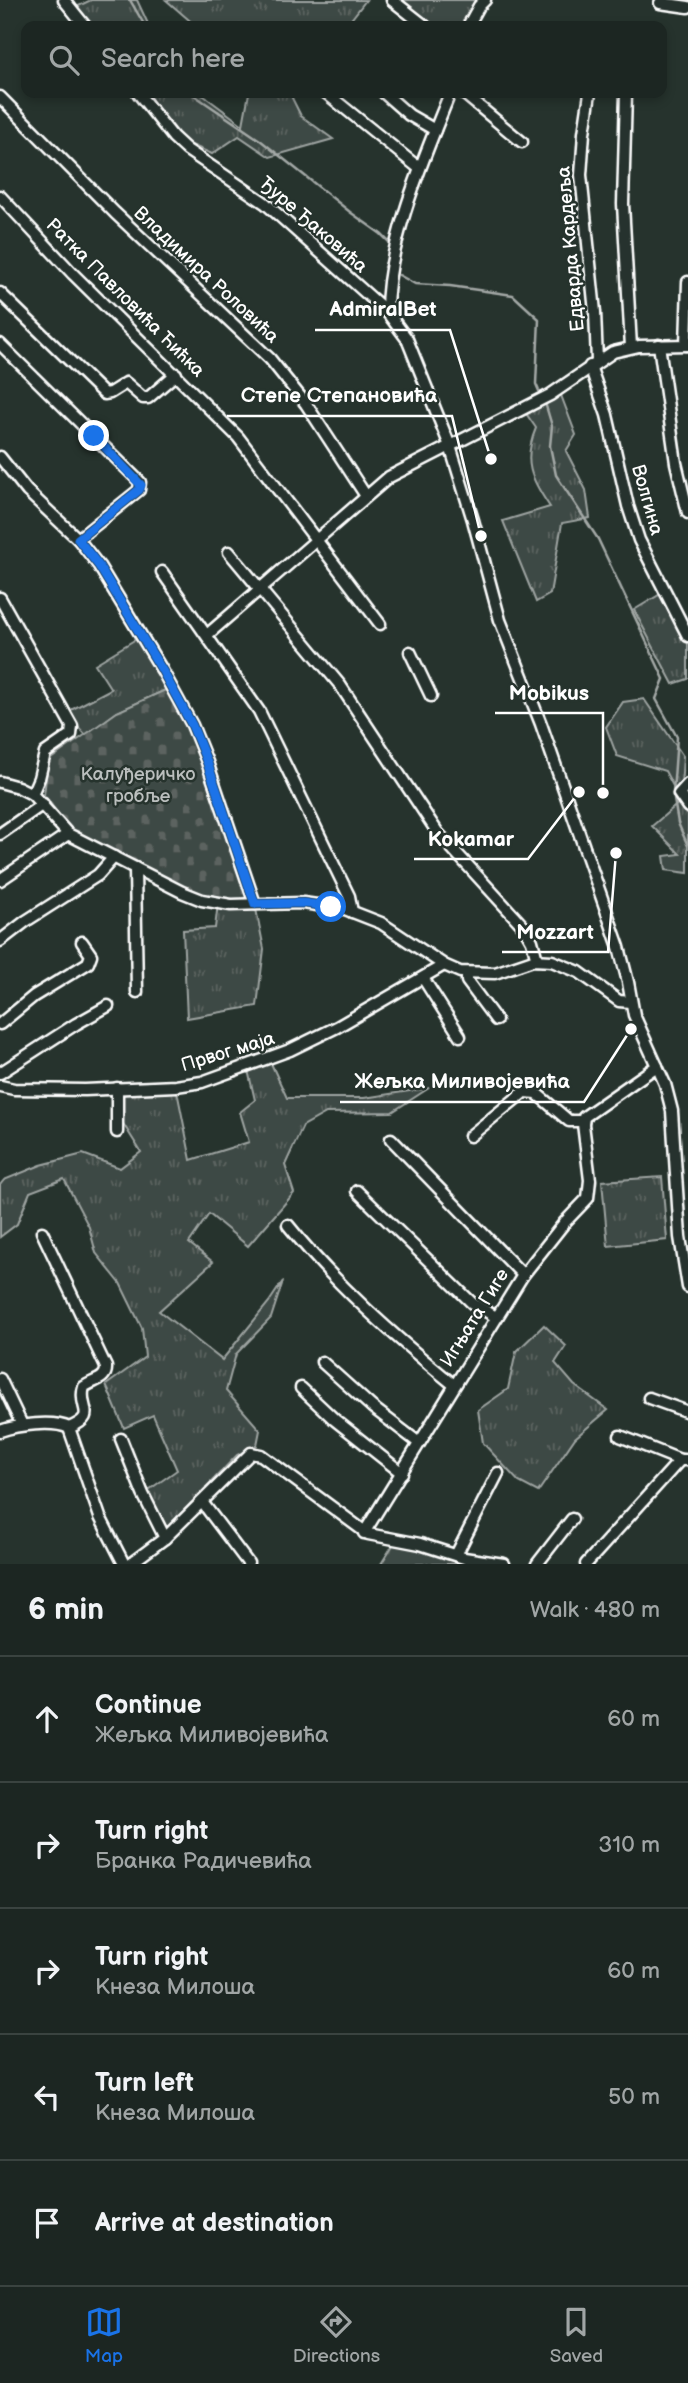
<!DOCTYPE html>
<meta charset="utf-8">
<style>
body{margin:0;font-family:"Balsamiq Sans",sans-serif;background:#29322f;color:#f1f3f6}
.stop{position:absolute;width:21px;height:21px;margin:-16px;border:5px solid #1a73e8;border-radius:50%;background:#fff}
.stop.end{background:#1a73e8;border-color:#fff;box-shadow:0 2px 7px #0008}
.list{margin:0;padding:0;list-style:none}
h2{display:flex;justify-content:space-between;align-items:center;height:91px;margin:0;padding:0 28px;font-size:30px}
h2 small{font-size:23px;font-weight:400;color:#a0a5a5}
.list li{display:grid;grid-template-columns:46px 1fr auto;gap:21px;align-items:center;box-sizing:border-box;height:126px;padding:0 28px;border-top:2px solid #3a4340}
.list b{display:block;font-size:26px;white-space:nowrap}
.list p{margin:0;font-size:23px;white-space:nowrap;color:#a0a5a5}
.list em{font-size:23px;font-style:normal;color:#a0a5a5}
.icon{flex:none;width:38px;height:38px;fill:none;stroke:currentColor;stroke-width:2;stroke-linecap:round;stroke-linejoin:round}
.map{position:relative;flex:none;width:688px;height:1564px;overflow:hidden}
.search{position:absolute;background:#1c2622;box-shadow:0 4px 10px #0003;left:21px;right:21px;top:21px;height:77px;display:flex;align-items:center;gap:18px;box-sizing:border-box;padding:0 24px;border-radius:14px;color:#a0a5a5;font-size:26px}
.sheet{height:721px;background:#1c2622}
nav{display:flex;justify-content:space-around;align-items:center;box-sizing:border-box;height:98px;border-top:2px solid #3a4340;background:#1c2622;font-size:19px;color:#a0a5a5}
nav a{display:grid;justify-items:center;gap:4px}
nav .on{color:#1a73e8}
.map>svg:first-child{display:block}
</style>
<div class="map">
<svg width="688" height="1564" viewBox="0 0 688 1564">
<defs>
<pattern id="grass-tufts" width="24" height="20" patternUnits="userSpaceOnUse" patternTransform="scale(1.75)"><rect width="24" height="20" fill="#3e4944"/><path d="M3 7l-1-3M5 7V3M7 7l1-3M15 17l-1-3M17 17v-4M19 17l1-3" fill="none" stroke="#5b6460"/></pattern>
<pattern id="cemetery-stones" width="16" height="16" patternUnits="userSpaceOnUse" patternTransform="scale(1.75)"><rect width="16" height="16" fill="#3e4944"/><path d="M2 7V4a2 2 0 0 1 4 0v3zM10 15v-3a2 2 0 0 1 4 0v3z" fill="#5b6460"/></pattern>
</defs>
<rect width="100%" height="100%" fill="#26332d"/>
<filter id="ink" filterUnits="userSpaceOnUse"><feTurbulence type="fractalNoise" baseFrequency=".0143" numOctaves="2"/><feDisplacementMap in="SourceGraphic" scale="14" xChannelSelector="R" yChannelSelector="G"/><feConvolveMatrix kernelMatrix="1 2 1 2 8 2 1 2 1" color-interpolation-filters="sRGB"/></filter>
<g filter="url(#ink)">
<g fill="url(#grass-tufts)" stroke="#9ea4a2" stroke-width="2">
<polygon points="91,0 137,0 149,26 85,26 72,9"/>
<polygon points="166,0 366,0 346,26 196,26"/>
<polygon points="392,0 485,0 468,26 425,26"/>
<polygon points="138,93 200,93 243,125 249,93 295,93 292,98 301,116 333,139 270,157 239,136 212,154 173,137"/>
<path d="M559,390L576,435L566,451L586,490L590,518L562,523L550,594L536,602L503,521L550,507C531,479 522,462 536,428L523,409Z"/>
<polygon points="664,592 688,636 688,679 673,684 634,610"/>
<polygon points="141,636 172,687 117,712 86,735 65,713 111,689 95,664"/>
<polygon points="644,699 683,756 681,790 681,800 688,813 688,873 666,870 664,856 680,854 652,826 681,801 665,771 617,756 606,727 623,702"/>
<polygon points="218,903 255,904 264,949 257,1006 187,1018 183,930 215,928"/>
<polygon points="269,1059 287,1098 364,1098 429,1088 392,1112 326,1113 303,1126 285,1165 294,1193 248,1246 209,1214 189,1243 213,1262 159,1311 222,1360 269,1302 283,1281 271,1318 236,1354 226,1391 260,1430 257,1445 237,1455 164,1531 143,1494 177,1470 153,1415 124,1428 106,1385 145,1357 142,1328 120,1283 96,1253 89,1227 64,1179 30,1192 17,1224 0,1237 0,1185 4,1180 41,1165 83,1154 120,1168 141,1152 117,1114 117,1088 176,1086 191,1160 249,1142 240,1112 255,1100 247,1066"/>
<polygon points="662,1177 667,1240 608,1246 602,1181"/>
<polygon points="544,1325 566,1346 555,1363 574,1385 608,1410 575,1438 538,1492 519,1482 483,1443 478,1410 508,1389 516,1352"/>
<polygon points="396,1540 505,1564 381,1564"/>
</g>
<polygon fill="url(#cemetery-stones)" stroke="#9ea4a2" stroke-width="2" points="172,687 183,707 251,899 222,900 188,891 69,828 44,795 48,761 117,712"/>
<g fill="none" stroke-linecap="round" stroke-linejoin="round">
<g stroke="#a4a9a7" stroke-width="2.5">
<polyline points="130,0 145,26"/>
<polyline points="191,93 260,140 350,212 381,234 392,245"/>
<polyline points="386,268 384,267 388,258"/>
<polyline points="399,275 415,284 450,286 513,295 539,319 536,384 539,391"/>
<polyline points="546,406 552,426 550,446 556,475 598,539 664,679 656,699 677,737 673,793 678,823 688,846"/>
</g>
<g stroke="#fff" stroke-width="15">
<g id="minor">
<polyline points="64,0 85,26"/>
<polyline points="392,0 425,26"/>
<polyline points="660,3 688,7"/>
<polyline points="468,26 479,6 485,0"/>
<polyline points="138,93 173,137 187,150 265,203 387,312 407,339 450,446 473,520 500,620 541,724 619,947 628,982 634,1015 665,1084 672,1111 680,1237 688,1287"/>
<polyline points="326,93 419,168"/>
<polyline points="384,93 409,115 435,130"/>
<polyline points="463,93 522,142"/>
<polyline points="590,93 584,133 581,175 595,312 597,361"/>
<polyline points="626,93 623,204 631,347"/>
<polyline points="0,97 115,213 270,359 306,404 366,496"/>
<polyline points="0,196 73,274 238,437 380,624"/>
<polyline points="0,293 104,394 110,393 126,383 143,398 148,398 176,374"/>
<path d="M387,312C387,241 424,158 450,93"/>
<polyline points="0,344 140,482 139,490 78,539"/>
<polyline points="659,345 676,463 688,513"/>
<polyline points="686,345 688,282"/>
<polyline points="590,366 607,415 628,506 639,540 688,636"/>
<polyline points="0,457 27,491 78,539 99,566 162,670 192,725 207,762 255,904"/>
<polyline points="229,552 340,685 438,833 524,927 532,941 537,960"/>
<polyline points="162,572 259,711 349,896 352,912"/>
<polyline points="0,598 72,726 71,735 45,753 39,778 32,794"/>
<polyline points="207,635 389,477 550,395 613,352 639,346 688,345"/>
<polyline points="410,652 431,696"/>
<polyline points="0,782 18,787 32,794 68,834 182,892 202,900 231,905 303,903 345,909 381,923 444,965 460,972 495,973 533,960 552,961 579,972 619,1001 630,1002"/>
<polyline points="688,784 679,794 688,807"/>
<polyline points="0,834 43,804"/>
<polyline points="135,868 137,992"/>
<polyline points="0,880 68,834"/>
<polyline points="0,941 26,921 98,875 114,857"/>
<polyline points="467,974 467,981 496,1020"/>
<polyline points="423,978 460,1036"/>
<polyline points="0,1024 34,996 88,963 91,955 82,942"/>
<polyline points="0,1073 76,1024 108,1006"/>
<polyline points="0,1086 14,1089 85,1090 176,1086 202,1082 290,1050 337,1027 444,965"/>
<polyline points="117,1088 117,1132"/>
<polyline points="470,1136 524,1092 536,1093 569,1121 583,1121"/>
<polyline points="391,1139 523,1275"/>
<polyline points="357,1191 472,1303 496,1317"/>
<path d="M288,1225C336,1285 394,1336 454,1385"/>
<path d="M42,1232L106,1367C107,1380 93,1380 84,1387C77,1408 100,1415 69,1428"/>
<polyline points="322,1362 372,1407 419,1443"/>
<polyline points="0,1379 22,1425"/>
<polyline points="301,1388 335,1420 402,1473"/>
<polyline points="649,1398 688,1412"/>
<path d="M0,1431C17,1425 53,1420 69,1428L100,1517L124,1564"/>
<polyline points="620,1436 680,1460"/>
<polyline points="121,1439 143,1494 165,1538"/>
<polyline points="202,1502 248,1563"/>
<polyline points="364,1533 523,1275 565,1222 588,1198 590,1180 583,1124 584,1117 657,1066"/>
<polyline points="456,1555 498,1473"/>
<polyline points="130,1564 165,1538 251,1453 261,1455 368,1534 420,1544 464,1558 504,1564"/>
<polyline points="537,1564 572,1519"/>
<polyline points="586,1564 680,1460 688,1460"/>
</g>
</g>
<use href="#minor" stroke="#26332d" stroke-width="10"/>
</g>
</g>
<g fill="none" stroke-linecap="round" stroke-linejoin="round" filter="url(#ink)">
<polyline stroke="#1a73e8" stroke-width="9" points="94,436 141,485 139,490 78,539 99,566 162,670 192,725 207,762 255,904 303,903 331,907"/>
</g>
<g text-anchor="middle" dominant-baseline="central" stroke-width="5" stroke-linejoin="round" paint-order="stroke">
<g font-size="19" fill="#fff" stroke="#26332d">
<text transform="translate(313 225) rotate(41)">Ђуре Ђаковића</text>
<text transform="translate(571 249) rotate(-95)">Едварда Кардеља</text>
<text transform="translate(206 275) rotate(43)">Владимира Роловића</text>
<text transform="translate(125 298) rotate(45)">Ратка Павловића Ћићка</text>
<text transform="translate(647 500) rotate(74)">Волгина</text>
<text transform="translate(228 1052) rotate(-17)">Првог маја</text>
<text transform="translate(475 1318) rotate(-58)">Игњата Гиге</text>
</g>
<g font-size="19" fill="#bbbfbe" stroke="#26332d">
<text x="138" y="774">Калуђеричко<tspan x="138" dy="22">гробље</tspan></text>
</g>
</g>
<path fill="none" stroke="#fff" stroke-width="2.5" d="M491 459L450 330H315M481 536L452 416H227M603 793L603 713H495M579 792L528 859H414M616 853L608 952H502M631 1029L584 1102H340"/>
<g fill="#fff" stroke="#26332d" stroke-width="2.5">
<circle cx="491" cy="459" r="7"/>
<circle cx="481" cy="536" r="7"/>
<circle cx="603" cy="793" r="7"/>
<circle cx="579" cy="792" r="7"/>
<circle cx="616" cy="853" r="7"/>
<circle cx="631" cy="1029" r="7"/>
</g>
<g font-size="21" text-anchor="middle" font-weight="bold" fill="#fff" stroke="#26332d" stroke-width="5" stroke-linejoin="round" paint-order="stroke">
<text x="383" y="316">AdmiralBet</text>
<text x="339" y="402">Степе Степановића</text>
<text x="549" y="700">Mobikus</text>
<text x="471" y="846">Kokamar</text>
<text x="555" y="939">Mozzart</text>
<text x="462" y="1088">Жељка Миливојевића</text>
</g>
</svg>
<div class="stop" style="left:331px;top:907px"></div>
<div class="stop end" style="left:94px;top:436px"></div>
<div class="search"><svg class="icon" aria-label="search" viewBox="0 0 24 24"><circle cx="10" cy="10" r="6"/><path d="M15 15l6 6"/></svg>Search here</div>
</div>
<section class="sheet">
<h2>6 min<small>Walk · 480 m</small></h2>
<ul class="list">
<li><svg class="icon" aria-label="ahead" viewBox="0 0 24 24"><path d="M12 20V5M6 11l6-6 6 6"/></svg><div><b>Continue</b><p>Жељка Миливојевића</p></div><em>60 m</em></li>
<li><svg class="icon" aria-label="right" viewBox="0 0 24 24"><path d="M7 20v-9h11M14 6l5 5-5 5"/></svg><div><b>Turn right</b><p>Бранка Радичевића</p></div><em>310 m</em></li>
<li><svg class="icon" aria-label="right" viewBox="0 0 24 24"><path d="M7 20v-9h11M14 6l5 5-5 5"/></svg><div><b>Turn right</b><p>Кнеза Милоша</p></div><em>60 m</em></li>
<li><svg class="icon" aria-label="left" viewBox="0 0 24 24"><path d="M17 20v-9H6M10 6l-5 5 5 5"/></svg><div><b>Turn left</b><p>Кнеза Милоша</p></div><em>50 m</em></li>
<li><svg class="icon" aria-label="arrive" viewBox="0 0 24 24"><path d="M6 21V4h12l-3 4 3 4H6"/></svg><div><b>Arrive at destination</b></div></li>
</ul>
</section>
<nav>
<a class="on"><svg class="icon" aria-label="map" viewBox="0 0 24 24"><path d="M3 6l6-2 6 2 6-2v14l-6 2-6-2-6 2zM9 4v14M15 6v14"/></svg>Map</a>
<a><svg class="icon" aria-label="directions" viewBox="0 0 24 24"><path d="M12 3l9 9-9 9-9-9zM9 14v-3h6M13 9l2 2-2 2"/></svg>Directions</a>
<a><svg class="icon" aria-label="saved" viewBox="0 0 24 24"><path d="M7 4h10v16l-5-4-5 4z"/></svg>Saved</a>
</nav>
